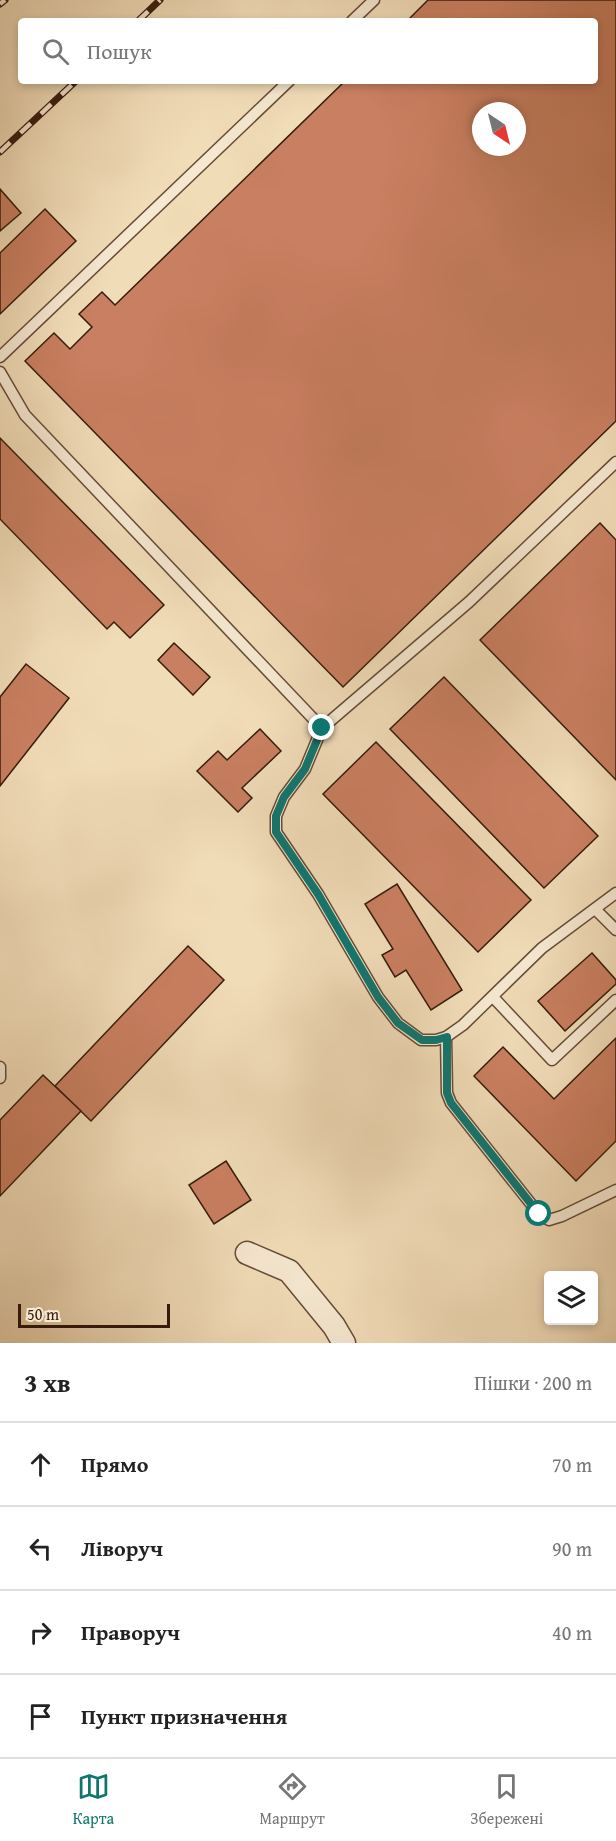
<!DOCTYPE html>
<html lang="uk">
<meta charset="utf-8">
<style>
body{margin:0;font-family:"Gentium Book Plus",serif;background:#f6f6f6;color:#222}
.controls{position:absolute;right:18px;bottom:18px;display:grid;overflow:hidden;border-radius:6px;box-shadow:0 3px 9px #0003}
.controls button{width:54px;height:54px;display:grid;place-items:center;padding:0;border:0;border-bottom:2px solid #e0e0e0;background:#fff;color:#222;font:30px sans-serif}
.compass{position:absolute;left:472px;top:102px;width:54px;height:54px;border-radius:50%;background:#fff;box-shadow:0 3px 9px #0003;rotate:145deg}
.scale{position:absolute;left:18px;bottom:15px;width:152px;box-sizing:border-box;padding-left:6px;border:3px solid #371c0c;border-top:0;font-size:16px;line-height:21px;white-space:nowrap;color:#371c0c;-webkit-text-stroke:4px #f6e8d1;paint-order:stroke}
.stop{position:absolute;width:18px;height:18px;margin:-14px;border:4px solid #0f766e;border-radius:50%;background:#fff}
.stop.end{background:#0f766e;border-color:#fff;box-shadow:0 2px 6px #0008}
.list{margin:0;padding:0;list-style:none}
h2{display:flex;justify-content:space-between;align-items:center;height:78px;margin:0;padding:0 24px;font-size:26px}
h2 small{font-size:20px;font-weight:400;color:#767676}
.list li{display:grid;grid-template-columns:39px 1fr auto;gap:18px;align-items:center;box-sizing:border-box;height:84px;padding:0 24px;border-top:2px solid #e0e0e0}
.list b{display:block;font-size:22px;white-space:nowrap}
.list em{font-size:20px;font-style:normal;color:#767676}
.icon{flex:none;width:33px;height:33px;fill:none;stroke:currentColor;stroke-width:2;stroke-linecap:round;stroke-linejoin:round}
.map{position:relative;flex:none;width:616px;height:1343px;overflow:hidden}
.search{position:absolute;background:#fff;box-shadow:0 3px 9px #0003;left:18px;right:18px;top:18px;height:66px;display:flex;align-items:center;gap:15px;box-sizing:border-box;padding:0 21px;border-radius:6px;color:#767676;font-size:22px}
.sheet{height:414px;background:#fff}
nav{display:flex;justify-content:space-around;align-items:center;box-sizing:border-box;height:84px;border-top:2px solid #e0e0e0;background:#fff;font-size:16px;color:#767676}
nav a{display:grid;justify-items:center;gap:3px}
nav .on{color:#0f766e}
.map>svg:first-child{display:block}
</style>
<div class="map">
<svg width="616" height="1343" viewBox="0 0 616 1343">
<rect width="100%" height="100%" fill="#f1dcb8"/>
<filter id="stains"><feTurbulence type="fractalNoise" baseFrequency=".00333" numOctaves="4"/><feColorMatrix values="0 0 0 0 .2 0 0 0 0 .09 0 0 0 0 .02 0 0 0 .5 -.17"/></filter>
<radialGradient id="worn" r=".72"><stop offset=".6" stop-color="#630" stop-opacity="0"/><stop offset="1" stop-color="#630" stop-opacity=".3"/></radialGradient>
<g fill="#c97f61" stroke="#371c0c" stroke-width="1.5" fill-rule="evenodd">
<path d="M428,0H616V421L343,687L25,361L54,333L70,349L92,327L79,314L102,292L115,305L345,81H595V21H407ZM481,111H517V147H481Z"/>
<polygon points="0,189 21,213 0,231"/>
<polygon points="45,209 76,241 0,314 0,253"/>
<polygon points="0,438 164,605 130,638 114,622 107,629 0,519"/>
<polygon points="600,523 616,540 616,780 480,640"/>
<polygon points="174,643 210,677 193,695 158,660"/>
<polygon points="26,664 69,698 0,786 0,697"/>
<polygon points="444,677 598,836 544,888 390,729"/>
<polygon points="260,729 281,751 242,788 252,798 238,812 197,771 218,751 227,760"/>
<polygon points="376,742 531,900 478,952 323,794"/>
<polygon points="397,884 462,990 431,1010 406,970 395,977 382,955 393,949 365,904"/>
<polygon points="188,946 224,980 91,1121 55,1086"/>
<polygon points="592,953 616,980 616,984 565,1031 538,1001"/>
<polygon points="616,1038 616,1141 576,1181 474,1076 503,1047 554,1099"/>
<polygon points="43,1075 81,1111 0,1196 0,1120"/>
<polygon points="226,1161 251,1200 214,1224 189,1185"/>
</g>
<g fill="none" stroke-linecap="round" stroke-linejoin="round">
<g stroke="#664c37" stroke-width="13">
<g id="service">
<polyline points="352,21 374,0"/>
<polyline points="0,357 289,81"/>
<polyline points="0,372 25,415 322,728 469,602 616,462"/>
<polyline points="322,728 305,769 284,797 276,816 276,832 318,894 378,997 398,1023 421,1040 436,1040 446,1037 463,1025 542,948 616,893"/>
<polyline points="595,909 616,930"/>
<polyline points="493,997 552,1060 616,1000"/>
<polyline points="446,1037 447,1093 451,1103 539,1214 549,1220 562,1216 616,1190"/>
<polyline points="0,1067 0,1078"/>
</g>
</g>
<g stroke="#664c37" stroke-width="25">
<polyline id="minor" points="247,1253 289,1271 334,1326 344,1343"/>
</g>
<use href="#service" stroke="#f6e8d1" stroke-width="10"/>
<use href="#minor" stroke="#f6e8d1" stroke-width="22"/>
<g stroke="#371c0c" stroke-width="7">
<g id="rail">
<polyline points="0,4 5,0"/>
<polyline points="138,21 160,0"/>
<polyline points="0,152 76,81"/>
</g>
</g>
<use href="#rail" stroke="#f6e8d1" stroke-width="4.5" stroke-dasharray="14" stroke-linecap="butt"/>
</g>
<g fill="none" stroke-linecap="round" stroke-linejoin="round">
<polyline stroke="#0f766e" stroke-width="8" points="322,728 305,769 284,797 276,816 276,832 318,894 378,997 398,1023 422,1040 436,1040 447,1037 447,1093 451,1103 539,1214"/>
</g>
<rect width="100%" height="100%" filter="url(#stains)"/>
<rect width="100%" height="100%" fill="url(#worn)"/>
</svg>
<div class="controls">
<button><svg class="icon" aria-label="layers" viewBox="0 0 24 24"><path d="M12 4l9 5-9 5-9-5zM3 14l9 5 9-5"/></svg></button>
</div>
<svg class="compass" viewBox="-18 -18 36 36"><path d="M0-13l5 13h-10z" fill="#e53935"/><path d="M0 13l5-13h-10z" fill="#767676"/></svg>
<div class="scale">50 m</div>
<div class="stop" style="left:539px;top:1214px"></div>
<div class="stop end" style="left:322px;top:728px"></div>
<div class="search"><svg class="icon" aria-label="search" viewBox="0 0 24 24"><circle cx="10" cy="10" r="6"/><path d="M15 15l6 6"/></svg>Пошук</div>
</div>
<section class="sheet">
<h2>3 хв<small>Пішки · 200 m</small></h2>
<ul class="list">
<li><svg class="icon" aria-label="ahead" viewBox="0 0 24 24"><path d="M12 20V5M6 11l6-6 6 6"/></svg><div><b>Прямо</b></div><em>70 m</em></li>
<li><svg class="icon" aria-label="left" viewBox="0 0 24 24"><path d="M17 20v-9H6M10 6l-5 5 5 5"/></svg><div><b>Ліворуч</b></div><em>90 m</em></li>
<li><svg class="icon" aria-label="right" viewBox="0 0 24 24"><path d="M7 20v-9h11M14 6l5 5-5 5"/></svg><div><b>Праворуч</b></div><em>40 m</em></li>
<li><svg class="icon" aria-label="arrive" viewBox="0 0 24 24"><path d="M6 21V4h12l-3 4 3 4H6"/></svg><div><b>Пункт призначення</b></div></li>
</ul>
</section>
<nav>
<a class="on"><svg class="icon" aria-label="map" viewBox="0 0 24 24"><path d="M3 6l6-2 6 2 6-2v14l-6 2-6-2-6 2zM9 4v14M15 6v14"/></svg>Карта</a>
<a><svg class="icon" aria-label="directions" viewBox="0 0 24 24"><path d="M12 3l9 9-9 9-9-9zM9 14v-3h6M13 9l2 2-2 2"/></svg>Маршрут</a>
<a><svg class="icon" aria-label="saved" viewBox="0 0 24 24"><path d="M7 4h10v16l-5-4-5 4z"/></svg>Збережені</a>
</nav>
